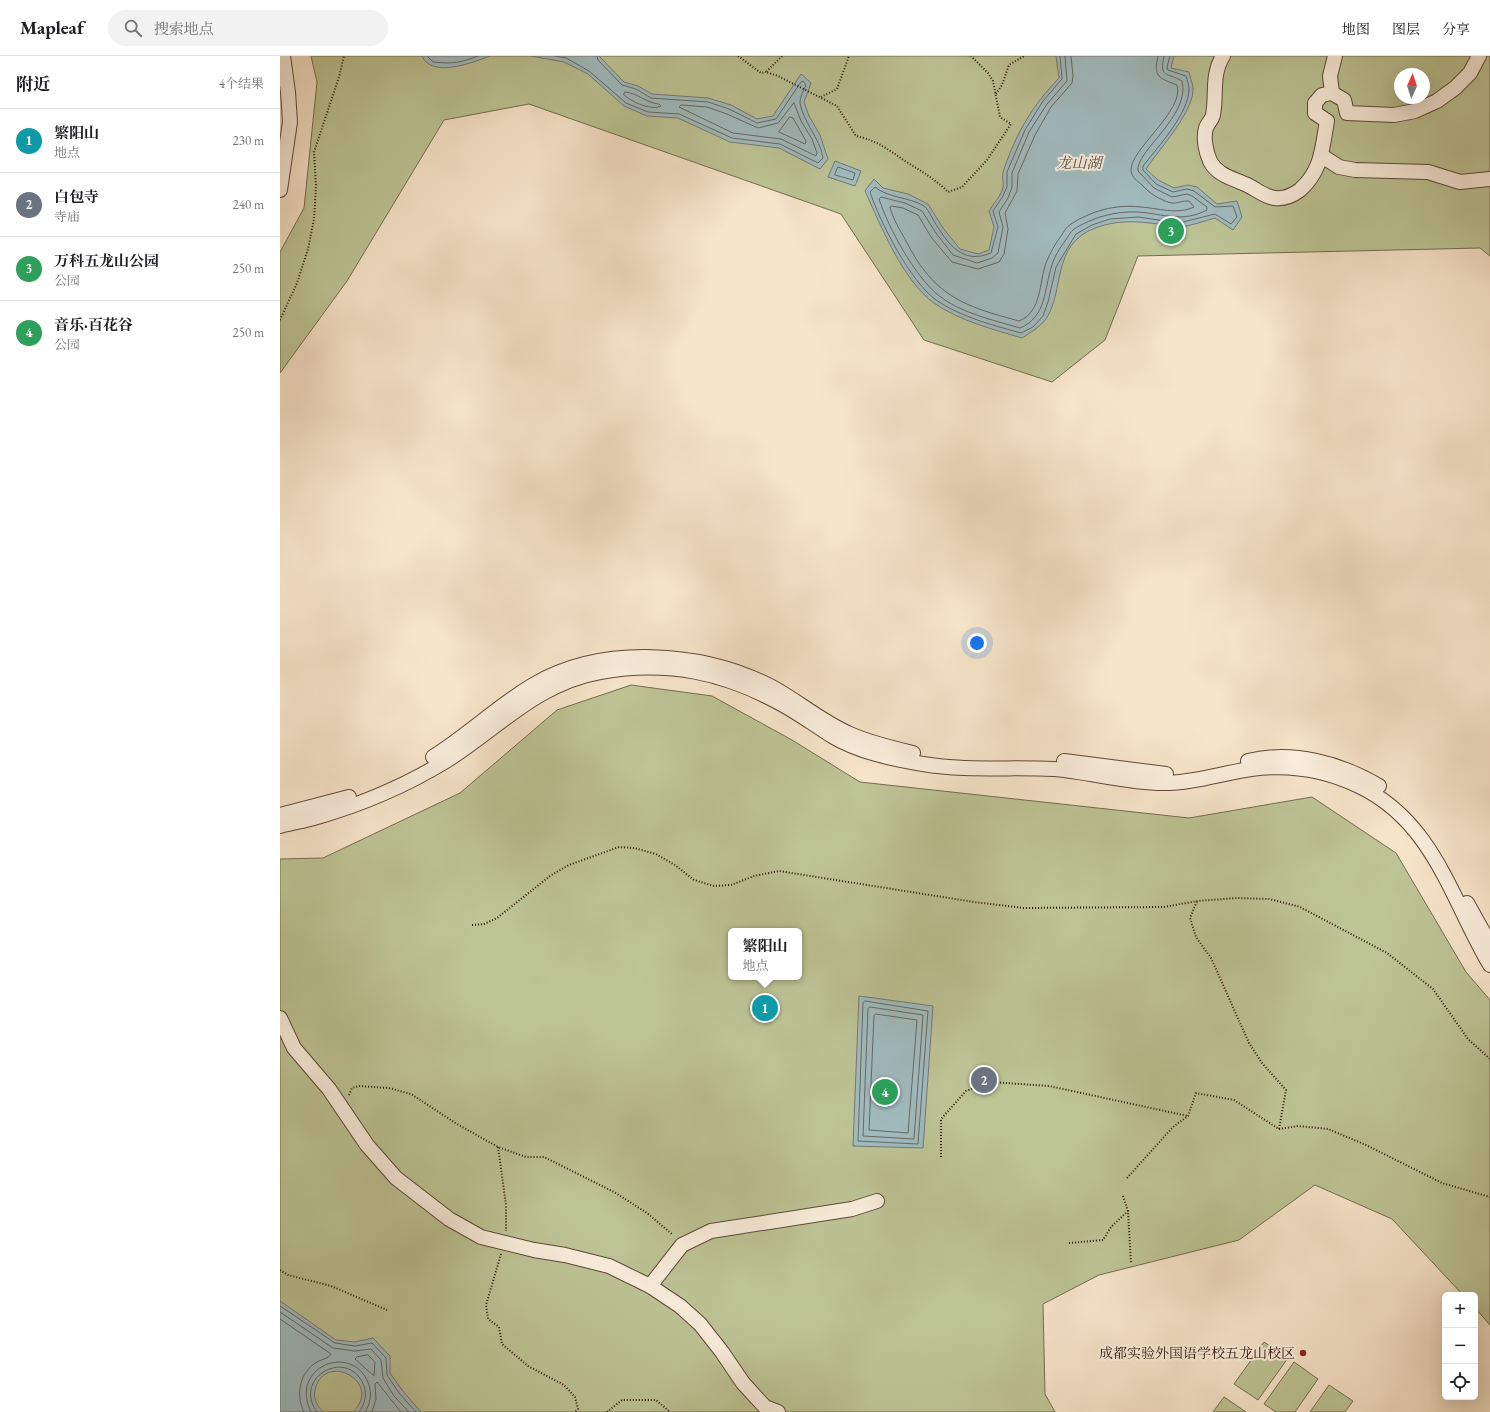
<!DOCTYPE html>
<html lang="zh">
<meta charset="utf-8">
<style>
body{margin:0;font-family:"EB Garamond","Noto Serif SC",serif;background:#f2f2f2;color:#202124}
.controls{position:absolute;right:12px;bottom:12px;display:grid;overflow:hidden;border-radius:6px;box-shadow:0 4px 16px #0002}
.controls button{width:36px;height:36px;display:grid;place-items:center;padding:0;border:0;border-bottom:1px solid #e0e0e0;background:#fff;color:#202124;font:20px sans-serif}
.compass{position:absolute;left:1114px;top:12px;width:36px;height:36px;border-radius:50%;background:#fff;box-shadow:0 4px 16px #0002;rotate:3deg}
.you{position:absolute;left:697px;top:587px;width:14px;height:14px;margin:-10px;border:3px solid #fff;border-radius:50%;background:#1a73e8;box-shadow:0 0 0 6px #1a73e833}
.badge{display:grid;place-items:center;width:26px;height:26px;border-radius:50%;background:#d93025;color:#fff;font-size:13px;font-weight:700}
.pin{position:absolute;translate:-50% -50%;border:2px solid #fff;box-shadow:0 1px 4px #0006}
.popup{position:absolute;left:448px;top:872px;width:74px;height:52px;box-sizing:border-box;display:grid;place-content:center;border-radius:6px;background:#fff;filter:drop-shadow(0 1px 3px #0005);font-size:13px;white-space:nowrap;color:#757577}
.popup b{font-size:15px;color:#202124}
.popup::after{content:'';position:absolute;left:50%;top:100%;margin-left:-8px;border:8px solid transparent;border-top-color:#fff}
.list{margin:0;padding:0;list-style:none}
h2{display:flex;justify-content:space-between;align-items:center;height:52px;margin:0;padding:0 16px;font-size:17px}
h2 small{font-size:13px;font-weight:400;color:#757577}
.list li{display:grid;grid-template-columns:26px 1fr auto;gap:12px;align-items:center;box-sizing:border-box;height:64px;padding:0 16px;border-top:1px solid #e0e0e0}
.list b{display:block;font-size:15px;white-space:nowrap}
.list p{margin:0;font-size:13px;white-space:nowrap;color:#757577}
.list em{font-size:13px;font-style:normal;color:#757577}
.icon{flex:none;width:22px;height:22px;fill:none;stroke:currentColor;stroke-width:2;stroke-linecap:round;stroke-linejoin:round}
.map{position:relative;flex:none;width:1210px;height:1356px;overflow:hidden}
header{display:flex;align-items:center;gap:24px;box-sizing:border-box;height:56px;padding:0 20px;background:#fff;border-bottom:1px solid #e0e0e0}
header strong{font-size:19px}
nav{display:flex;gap:22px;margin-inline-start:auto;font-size:14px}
.search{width:280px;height:36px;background:#f2f2f2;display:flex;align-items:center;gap:10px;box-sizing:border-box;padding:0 14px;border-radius:22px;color:#757577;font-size:15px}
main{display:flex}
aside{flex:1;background:#fff}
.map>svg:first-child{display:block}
</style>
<header>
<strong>Mapleaf</strong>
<div class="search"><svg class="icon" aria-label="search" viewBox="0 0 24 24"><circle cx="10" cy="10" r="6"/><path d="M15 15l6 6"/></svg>搜索地点</div>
<nav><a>地图</a><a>图层</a><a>分享</a></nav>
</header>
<main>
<aside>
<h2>附近<small>4个结果</small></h2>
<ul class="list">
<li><span class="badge" style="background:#0f9aa8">1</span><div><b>繁阳山</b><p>地点</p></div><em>230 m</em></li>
<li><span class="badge" style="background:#6b7280">2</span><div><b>白包寺</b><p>寺庙</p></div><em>240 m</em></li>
<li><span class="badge" style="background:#2e9e5b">3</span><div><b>万科五龙山公园</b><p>公园</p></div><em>250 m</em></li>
<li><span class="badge" style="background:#2e9e5b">4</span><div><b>音乐·百花谷</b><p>公园</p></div><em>250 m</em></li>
</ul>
</aside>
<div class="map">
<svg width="1210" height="1356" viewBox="0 0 1210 1356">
<rect width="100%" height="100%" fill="#f7e5ca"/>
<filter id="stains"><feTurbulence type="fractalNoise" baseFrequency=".005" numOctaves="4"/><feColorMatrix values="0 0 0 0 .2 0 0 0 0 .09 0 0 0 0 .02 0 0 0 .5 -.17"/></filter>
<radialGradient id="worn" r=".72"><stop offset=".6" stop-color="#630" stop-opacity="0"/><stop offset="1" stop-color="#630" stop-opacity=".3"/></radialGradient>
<g fill="#bdc496" stroke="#756c4f" fill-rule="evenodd">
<path d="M31,0H1210V200L1200,192L858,200L825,284L772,326L644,284L561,158L249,48L164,64L67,225L0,317V196L24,152L37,26ZM1120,18H1144V42H1120Z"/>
<path d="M351,629L432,640L512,684L580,726L909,762L1032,741L1116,797L1186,916L1210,944V1269L1195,1252V1239H1183L1112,1163L1035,1129L959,1184L819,1219L763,1248L765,1338L775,1356H0V803L43,802L180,737L277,654ZM451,875H519V921H451Z"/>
<polygon points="984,1286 1008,1302 978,1344 954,1328"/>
<polygon points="1014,1306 1038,1323 1015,1356 996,1356 984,1348"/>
<polygon points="1049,1329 1073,1345 1065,1356 1030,1356"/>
<polygon points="944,1341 966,1356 933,1356"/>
</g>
<g fill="#a1bcc0" stroke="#737976">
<path d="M142,0H210C194,6 152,23 142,0Z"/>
<polygon points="251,0 319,0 344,26 358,30 372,38 428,42 451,49 477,63 493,60 521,18 531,27 524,46 529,60 540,79 548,103 540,113 499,92 450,86 398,62 367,60 344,50 308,18 284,6"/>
<path d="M776,0H894L891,12L909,16C910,21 912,26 913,31C915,55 879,93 866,113L878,124L894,132L908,129L917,131L937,148L957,145L962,161L953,174L935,162C924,165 911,170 899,171C893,172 885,169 878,168C856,165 836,164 815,172C771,189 785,234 766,263C760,271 751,276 742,282C712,273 680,265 654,247C623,225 601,170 585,135L594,123L603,132L628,138L648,148L663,172L680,193L698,198L709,194L714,171L709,155C714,147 721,140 723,131C724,125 721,119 724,113C737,76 752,50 779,22Z"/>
<polygon points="555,105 581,115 575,130 548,121"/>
<polygon points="579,940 653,950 643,1092 573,1090"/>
<path d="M0,1245L56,1284L75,1286L93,1282L110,1300V1317L122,1334L141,1356H73C104,1326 44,1294 35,1334C33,1342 37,1350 43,1356H0Z"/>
</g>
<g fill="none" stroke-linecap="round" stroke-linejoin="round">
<g stroke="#676864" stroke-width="1">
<path d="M147,0L153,6C173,8 180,7 198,0"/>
<path d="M275,0L286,2L309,15L346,47L368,56L399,58L452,82L500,88L538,107L543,102C540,82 523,66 520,47C520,41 524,34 526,29L523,25L521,26L496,63L477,67L449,53L428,46L371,42L356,33L342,29L318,4L317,0"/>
<path d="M780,0L782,23L763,45L745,74L727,116V131L723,140L713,155L718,171L711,197C682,209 668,188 654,165C651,160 648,153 644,150C629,141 608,142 595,131L590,136C600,166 630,225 656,244C681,261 712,269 741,277L753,271L763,260L768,246L776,211L796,178L812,169L830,163L858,161L899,167L935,158L951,168L957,161L953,150L935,151L914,135L907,133L893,136L876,128L863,114V110C878,91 909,57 909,33C909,29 907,24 906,20L888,14L887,11L890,0"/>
<path d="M785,0L787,25L767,48L749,76L732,117V131L728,142L719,156L723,171L718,197L712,202L697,207L673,199L656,177L642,155L625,147L601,141L599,143C609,173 634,219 658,239C680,257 713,264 740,272C767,261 764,232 772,209C774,201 780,192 785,185C788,181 790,176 794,173C813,161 836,155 858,156C884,158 902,167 927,154V151L912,140L907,138L892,141L874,132L858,115C855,95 911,60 902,25C887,16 879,23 884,0"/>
<path d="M791,0L793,20L792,27L771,51L755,79L738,118L737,135L725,157L728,173L724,198L719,206L698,213L672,206L651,181L638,159L623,152L612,150L610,151C613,163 620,174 626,185C654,240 683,250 739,265C762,256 759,226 766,207C770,197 775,188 781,180C784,176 786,171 791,168C811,155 836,148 860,151C878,152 897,159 914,151L909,145C903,144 897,148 891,147C880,144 869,137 862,129C857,125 852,121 851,115C849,94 905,55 897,29C879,22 873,21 878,0"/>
<path d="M345,36C358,37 366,47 379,48L381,50C371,55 352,46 344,39Z"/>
<polygon points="514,47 521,65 532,83 537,97 536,100 501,83 453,77 399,51 401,49 427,51 447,58 478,72 498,67"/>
<polygon points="510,61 513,62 526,85 525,88 499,76"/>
<polygon points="558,111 575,117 573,124 555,119"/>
<polygon points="585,945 648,955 638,1088 578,1085 583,947"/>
<polygon points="590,951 643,959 634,1083 583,1080 588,953"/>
<polygon points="596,958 637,964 628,1077 589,1074 594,960"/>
<polyline points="0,1250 55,1287 75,1290 92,1287 106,1302 107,1319 119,1337 136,1356"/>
<polyline points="0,1256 53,1292 75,1295 91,1293 101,1304 103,1322 114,1340 129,1356"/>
<path d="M0,1263L51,1298C48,1303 42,1303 37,1306C20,1316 15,1338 24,1356"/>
<polygon points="88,1299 95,1306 94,1320 75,1303 77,1301"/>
<path d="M31,1356C8,1310 74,1285 89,1329C92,1338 90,1349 85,1356"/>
<path d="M37,1356C11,1321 69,1290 84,1330C87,1339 85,1348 79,1356"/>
<polyline points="92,1356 96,1343 95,1328 97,1326 121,1356"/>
</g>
<g stroke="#604838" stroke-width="16">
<g id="minor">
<path d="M943,0C931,19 937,39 933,59C932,64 927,68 926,72C923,82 926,96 930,105C937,119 952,122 965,128C975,132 984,141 995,142C1005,143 1012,140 1020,134C1042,114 1042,93 1047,65L1035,57V47L1042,39L1052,37"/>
<polyline points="1055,0 1050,20 1052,37 1064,44 1067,57 1114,59 1135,55 1157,45 1175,32 1190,17 1199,0"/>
<polyline points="1042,100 1059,111 1075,114 1148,116 1180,126 1210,123"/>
<polyline points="0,134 10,66 8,36 3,0"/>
<path d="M153,701C188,679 218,650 253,629C322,588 423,595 492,631C518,645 542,666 570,678C590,687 612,692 633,697"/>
<polyline points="784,705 886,718"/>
<path d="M968,705C1013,694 1060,707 1099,730"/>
<polyline points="0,759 69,741"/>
<path d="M0,770C11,767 23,765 34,762C80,749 125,730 166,705C217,673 257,627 320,616C388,604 445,616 505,650C521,659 536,670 552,680C579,696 612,703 643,708C684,715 732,711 774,713C810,716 847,727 883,727C914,727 942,717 971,713C1008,708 1046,714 1079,730C1154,766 1171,843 1210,909"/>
<polyline points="1187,847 1210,888"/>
<polyline points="0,962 14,992 49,1033 87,1089 116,1122 169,1163 201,1181 254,1194 285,1199 329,1210 370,1230 400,1250 420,1268 442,1296 463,1327 485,1351 498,1356"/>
<polyline points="370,1230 402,1189 431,1175 572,1153 597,1145"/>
</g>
</g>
<g stroke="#2d1408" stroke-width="2" stroke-dasharray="1 2" stroke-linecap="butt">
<polyline points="458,0 481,17 486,16"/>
<path d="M502,0L486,16L498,20L557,50L576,80C596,84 609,94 625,105C641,115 655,123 668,136L682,131L707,104L731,68L720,61L713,25L708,17L691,0"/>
<polyline points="716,38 722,29 729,9 744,0"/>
<polyline points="541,41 557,33 569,0"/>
<polyline points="0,264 17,227 28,193 34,163 36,130 34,96 59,21 64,0"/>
<polyline points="192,869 204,868 217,862 270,820 289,809 339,791 354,792 376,798 395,809 414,824 434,830 451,829 474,820 499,815 694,846 744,852 884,851 917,845 957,842 989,843 1020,851 1107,897 1153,933 1188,983 1210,1003"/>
<polyline points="69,1039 72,1032 79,1030 109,1032 131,1038 177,1068 218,1091 246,1101 264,1101 334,1136 367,1157 393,1179"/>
<polyline points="999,1073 1018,1070 1048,1073 1086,1089 1162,1127 1210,1141"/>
<polyline points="218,1091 226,1149 226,1175"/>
<polyline points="661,1101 661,1063 686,1035 711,1026 769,1030 908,1060"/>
<polyline points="847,1122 893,1071 908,1060 916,1037 954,1044 999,1073 1006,1034 982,1007 969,987 931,902 916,881 910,862 917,845"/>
<polyline points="843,1140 848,1155 851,1208"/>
<polyline points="789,1187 823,1184 831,1171 848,1155"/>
<polyline points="221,1198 206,1249 208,1263 219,1271 222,1288 248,1310 284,1329 295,1341 298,1353 295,1356"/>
<polyline points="0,1214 8,1219 51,1230 107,1254"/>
<polyline points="327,1356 342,1344 376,1344 390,1356"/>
</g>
<use href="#minor" stroke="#faeedd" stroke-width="14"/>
</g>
<circle fill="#8f2418" stroke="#faeedd" stroke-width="1.5" cx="1023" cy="1297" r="4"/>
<g text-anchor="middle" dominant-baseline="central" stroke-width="4" stroke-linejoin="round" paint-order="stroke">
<g font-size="14" fill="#2d1408" stroke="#faeedd" text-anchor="end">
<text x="1015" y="1297">成都实验外国语学校五龙山校区</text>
</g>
<g font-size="15" font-style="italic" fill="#564f48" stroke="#faeedd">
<text x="799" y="106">龙山湖</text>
</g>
</g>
<rect width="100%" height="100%" filter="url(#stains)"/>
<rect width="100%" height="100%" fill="url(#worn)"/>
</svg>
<div class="controls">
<button>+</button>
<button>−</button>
<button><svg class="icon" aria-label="locate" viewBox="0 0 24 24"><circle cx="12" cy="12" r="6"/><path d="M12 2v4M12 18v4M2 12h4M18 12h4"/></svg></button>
</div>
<svg class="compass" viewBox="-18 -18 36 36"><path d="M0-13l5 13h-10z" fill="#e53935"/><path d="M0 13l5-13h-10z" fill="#757577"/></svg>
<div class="you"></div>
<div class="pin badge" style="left:485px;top:952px;background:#0f9aa8">1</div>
<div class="popup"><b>繁阳山</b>地点</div>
<div class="pin badge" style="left:704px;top:1024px;background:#6b7280">2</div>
<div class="pin badge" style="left:891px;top:175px;background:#2e9e5b">3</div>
<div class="pin badge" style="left:605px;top:1036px;background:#2e9e5b">4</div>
</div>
</main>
